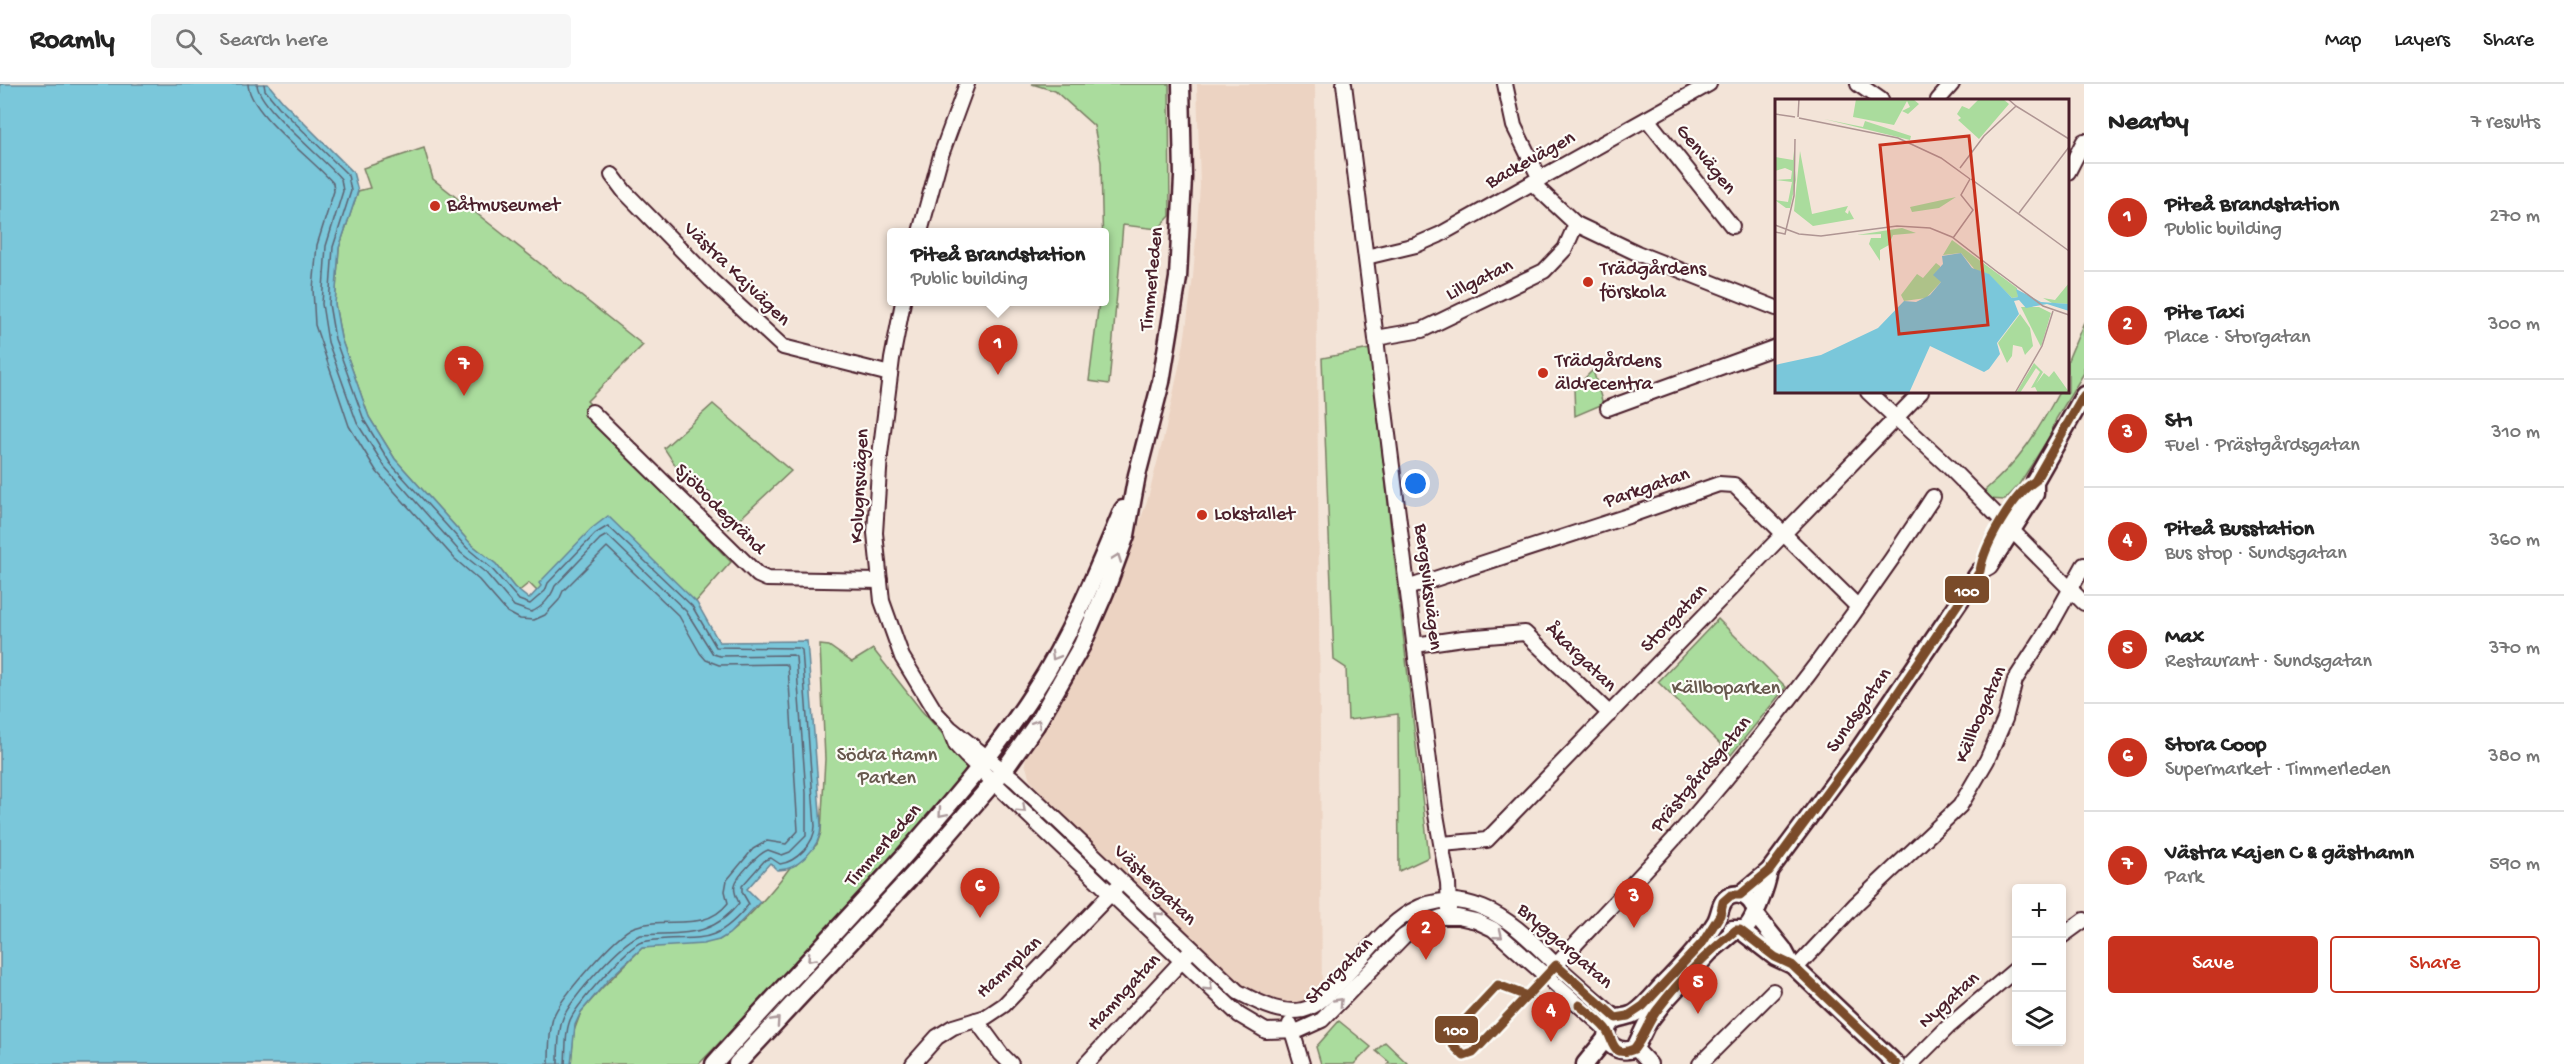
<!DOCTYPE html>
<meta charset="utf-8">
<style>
body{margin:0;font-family:"Gochi Hand",sans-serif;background:#f6f6f6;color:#222}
.controls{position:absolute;right:18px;bottom:18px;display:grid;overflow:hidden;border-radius:6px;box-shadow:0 3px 9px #0003}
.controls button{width:54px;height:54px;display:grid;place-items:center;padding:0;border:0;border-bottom:2px solid #e0e0e0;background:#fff;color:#222;font:30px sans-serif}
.you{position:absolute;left:1416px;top:400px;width:21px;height:21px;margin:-15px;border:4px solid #fff;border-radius:50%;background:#1a73e8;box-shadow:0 0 0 9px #1a73e833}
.badge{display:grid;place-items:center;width:39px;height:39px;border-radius:50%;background:#c8321e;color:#fff;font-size:20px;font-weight:700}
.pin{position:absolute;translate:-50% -50px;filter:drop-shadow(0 2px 3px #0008)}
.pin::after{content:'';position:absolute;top:32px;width:21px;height:18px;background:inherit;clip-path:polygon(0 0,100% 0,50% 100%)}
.popup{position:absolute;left:887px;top:144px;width:222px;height:78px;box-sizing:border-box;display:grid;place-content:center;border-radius:6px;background:#fff;filter:drop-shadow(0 2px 4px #0005);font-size:20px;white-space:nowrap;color:#767676}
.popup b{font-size:22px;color:#222}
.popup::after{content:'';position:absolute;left:50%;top:100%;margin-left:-12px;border:12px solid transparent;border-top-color:#fff}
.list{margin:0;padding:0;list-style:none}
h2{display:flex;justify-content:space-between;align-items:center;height:78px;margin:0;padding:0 24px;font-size:26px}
h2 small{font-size:20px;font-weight:400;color:#767676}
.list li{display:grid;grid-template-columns:39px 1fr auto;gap:18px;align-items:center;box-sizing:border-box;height:108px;padding:0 24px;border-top:2px solid #e0e0e0}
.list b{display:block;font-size:22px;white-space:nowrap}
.list p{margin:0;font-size:20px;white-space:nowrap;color:#767676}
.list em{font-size:20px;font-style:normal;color:#767676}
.actions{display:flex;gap:12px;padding:18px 24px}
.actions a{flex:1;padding:14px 0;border:2px solid #c8321e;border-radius:6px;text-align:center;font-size:21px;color:#c8321e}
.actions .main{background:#c8321e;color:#fff}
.icon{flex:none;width:33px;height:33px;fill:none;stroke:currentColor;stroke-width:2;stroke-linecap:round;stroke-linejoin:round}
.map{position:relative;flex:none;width:2084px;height:980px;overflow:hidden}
header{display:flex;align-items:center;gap:36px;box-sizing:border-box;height:84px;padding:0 30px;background:#fff;border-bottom:2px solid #e0e0e0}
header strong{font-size:28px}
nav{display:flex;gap:33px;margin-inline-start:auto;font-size:21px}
.search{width:420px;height:54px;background:#f6f6f6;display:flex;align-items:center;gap:15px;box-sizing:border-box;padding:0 21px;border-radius:6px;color:#767676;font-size:22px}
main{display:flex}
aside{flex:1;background:#fff}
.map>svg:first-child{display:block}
</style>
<header>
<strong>Roamly</strong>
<div class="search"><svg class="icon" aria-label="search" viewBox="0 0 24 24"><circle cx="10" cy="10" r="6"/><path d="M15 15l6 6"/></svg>Search here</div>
<nav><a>Map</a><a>Layers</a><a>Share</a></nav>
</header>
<main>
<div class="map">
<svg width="2084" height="980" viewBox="0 0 2084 980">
<rect width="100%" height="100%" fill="#f3e4d8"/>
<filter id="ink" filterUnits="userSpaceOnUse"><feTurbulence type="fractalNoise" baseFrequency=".0167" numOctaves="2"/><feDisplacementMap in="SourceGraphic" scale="12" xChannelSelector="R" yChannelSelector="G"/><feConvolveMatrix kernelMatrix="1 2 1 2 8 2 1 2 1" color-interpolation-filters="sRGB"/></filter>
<g filter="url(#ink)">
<polygon fill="#ecd3c2" points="1197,0 1315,0 1322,912 1286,922 1263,917 1245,905 1046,715 1030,696 1025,679 1027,666 1097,553 1118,502 1148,414 1166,344 1184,259 1193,193 1200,102"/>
<g fill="#aadc9d" stroke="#7a7e64" stroke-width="1.5">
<polygon points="1032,0 1169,0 1170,132 1158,145 1123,141 1109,300 1089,297 1099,218 1104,218 1101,78 1094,42 1055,7"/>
<polygon points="424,64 433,95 643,261 587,317 707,434 698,444 731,478 693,521 539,509 529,499 518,508 496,480 471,460 395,375 369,333 341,254 335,220 339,164 358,107 370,104 363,84"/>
<path d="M2084,238V289L2056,335L2050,352L2018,402L2005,416L1988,415L1985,406C2020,377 2038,347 2059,308H2068V276Z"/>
<polygon points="1370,265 1429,773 1399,787 1398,630 1348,636 1346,584 1334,576 1322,274"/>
<polygon points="1593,286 1603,320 1575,332 1574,305"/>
<polygon points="713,320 791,387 729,445 718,431 710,409 683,393 664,364"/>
<polygon points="1718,535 1786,603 1731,671 1658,598"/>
<path d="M820,561L829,562L852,578L873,565L921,626L969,679L960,695L828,845L699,980H571L574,947L581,928L602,904L642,864L719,856C741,844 776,803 791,782L796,781L817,760L821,748L825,675Z"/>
<polygon points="1339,937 1371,963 1354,980 1321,980 1316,963"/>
<polygon points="1385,958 1408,980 1388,980 1389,978 1376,967"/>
</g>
<path fill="#7ac7da" stroke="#678494" stroke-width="1.5" d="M0,0H268L283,18L353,88L358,107L339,164L335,220L341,254L369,333L395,375L471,460L496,480L514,503L529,515L541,502L539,499L591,445L608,432L697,519L719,558L807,557L821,742C821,763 797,787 777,786L770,779L747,805L760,818L729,850L719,856L703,860L642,864L608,896L581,928L575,941L571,980H0Z"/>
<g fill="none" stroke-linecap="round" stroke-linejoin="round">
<g stroke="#5d6271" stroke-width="1.5">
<path d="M248,0C249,29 313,75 333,99L334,107L317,161L313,205L315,241L349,342L377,388L455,475L479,496L507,528L520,535L534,536L545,531L559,516L563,507L607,463L679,532L700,569L706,576L719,581L785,580L788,582L798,747L786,760L767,757L753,765L727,796L725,807L728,819C704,850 666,831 634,843C616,850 559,915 553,934C549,948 549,966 549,980"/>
<path d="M257,0C258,23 324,74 341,95L343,107L326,162L322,220L328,258L357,339L385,383L461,469L486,489L514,522L531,528C542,524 551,513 555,502L600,455L607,451L686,527L713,570L720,572L793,571L796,573L806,709V752L790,768L782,771L768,766C759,769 737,792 735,801C733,808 737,814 739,819C711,855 682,848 641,851C622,856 571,915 563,934C558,947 558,966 558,980"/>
<path d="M264,0L265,6L279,23L348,91L351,107L333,163L329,220L335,255L364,336L390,379L467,464L491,484L519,516L530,520L545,507L548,499L595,450L608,442L692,522L716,563L799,564L802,566L815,742C815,759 796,778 780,780L771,774L765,776L742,802V808L749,820C709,870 694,847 642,858C629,861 573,924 569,939C565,951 566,967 565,980"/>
</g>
<g stroke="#4a1f2b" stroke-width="18">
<g id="minor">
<polyline points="1344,0 1435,725 1448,799 1449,825"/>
<polyline points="1505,0 1514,42 1540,95"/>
<polyline points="1858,0 1881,16"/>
<polyline points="1938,16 1952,0"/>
<polyline points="1647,35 1732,142"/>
<polyline points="2068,88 2084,57"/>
<polyline points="612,91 624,107 711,196 783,263 890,290"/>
<polyline points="1532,99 1576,140 1637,169 1776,224"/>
<polyline points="920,148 941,71 967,0"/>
<polyline points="1366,173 1416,161 1439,151 1709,0"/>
<path d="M903,218L892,275L880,371L875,449L882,517L902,573L936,629L950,644L1015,696L1238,908C1257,918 1288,935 1311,923C1322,918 1333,905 1342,896C1381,853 1416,796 1483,824C1513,836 1535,861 1558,883C1577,900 1597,917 1616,934"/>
<polyline points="1376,254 1422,246 1544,187 1565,165 1576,140"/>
<polyline points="1868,308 1948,382 2084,519"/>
<polyline points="1608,324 1776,263"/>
<polyline points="592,328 758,491 767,495 880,497"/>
<polyline points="1407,504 1628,432 1719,400 1734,401 1858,523"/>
<polyline points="1415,561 1463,554 1525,549 1610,630"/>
<polyline points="950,646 956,661 966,672 1239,931 1266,947 1300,946 1322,936 1404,852 1424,839 1441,833 1458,833 1476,837 1493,845 1607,946"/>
<polyline points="1442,760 1487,756 1921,308"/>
<polyline points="2062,852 2084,836"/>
<polyline points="1795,885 1856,820 1960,722 1987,676 2005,635 2015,596 2050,542 2084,481"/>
<path d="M1551,887C1598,834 1650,784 1696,730C1782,630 1861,524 1933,413"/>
<polyline points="976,936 1001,970 1011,980"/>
<polyline points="1290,940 1302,980"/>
<polyline points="1635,964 1650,980"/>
<polyline points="913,980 937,953 953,943 986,933 1004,921 1116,804"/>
<polyline points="1086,980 1189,869"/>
<polyline points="1700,980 1773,907"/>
<polyline points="1911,980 1948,943 2016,885"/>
</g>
</g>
<g stroke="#4a1f2b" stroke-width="21">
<g id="major">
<polyline points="1740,811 1769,787 1855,671 1980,487 1989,482 2035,410 2035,397 2084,311"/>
<polyline points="1755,830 1783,865 1790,878"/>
<path d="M1732,845H1744C1754,839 1767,800 1769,787"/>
<path d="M1736,846L1710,868L1663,919L1646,941L1635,964C1622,971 1600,961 1608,943C1613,931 1625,935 1635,929C1645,922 1653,912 1661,903C1681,883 1700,863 1715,839C1721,830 1719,817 1730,812C1742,807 1752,815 1755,826"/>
<polyline points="1740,846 1775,873 1792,881 1896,980"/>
<path d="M714,980C779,907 848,836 913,762C956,713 998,664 1034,608C1071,551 1097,487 1123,425"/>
<polyline points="737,980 922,781 1004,686 1036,641 1082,561 1105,508 1126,451 1137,391 1161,298 1178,194 1183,93 1181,0"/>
<polyline points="1585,980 1607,953"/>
</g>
</g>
<use href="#minor" stroke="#fdfcf7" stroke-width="14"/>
<use href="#major" stroke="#fdfcf7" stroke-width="16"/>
<g stroke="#fdfcf7" stroke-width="14">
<g id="bus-1">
<polygon points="1498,901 1527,912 1473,969 1464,972 1453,961 1455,947"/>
<path d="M1527,912L1556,881L1616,934L1628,932L1643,922L1703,858L1720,831L1723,818L1731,811H1740L1769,787L1870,650L1980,487C1984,461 2013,411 2035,397L2084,311"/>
<path d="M1579,921C1587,928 1597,935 1605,944C1614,954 1610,975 1634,965C1644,953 1648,937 1658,925C1680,896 1707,869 1736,846H1740L1775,873L1792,881L1896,980"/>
</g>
</g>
<use href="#bus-1" stroke="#7a4b2a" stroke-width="9"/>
</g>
<defs><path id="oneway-chevron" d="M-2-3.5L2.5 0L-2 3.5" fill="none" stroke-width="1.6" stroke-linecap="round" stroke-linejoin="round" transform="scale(1.5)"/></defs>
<g stroke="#ac999b">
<use href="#oneway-chevron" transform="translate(1117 474) rotate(-70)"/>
<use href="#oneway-chevron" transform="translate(1055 572) rotate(120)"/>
<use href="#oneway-chevron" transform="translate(1037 639) rotate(-58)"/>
<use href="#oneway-chevron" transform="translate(1022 725) rotate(43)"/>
<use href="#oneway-chevron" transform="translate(942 729) rotate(131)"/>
<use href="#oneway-chevron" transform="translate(1158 832) rotate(-136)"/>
<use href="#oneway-chevron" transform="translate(1499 851) rotate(39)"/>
<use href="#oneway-chevron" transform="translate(811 874) rotate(133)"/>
<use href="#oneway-chevron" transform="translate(1209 903) rotate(44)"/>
<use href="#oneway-chevron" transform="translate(1339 918) rotate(-46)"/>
<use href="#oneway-chevron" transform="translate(776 937) rotate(-48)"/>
</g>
</g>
<g fill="#c8321e" stroke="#fdfcf7" stroke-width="2">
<circle cx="435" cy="122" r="6"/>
<circle cx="1588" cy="198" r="6"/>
<circle cx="1543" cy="289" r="6"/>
<circle cx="1202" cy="431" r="6"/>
</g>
<g text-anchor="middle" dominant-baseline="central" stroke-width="4.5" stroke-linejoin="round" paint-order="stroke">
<g font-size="20" fill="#4a1f2b" stroke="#fdfcf7">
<text transform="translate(1705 76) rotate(51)">Genvägen</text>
<text transform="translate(1531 77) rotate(-29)">Backevägen</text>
<text transform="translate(736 191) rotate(44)">Västra Kajvägen</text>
<text transform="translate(1153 195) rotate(-84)">Timmerleden</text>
<text transform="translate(1480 197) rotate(-26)">Lillgatan</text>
<text transform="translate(861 402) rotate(-87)">Kolugnsvägen</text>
<text transform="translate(1647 405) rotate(-19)">Parkgatan</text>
<text transform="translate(719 426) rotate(45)">Sjöbodegränd</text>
<text transform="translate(1427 503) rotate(83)">Bergsviksvägen</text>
<text transform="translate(1675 535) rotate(-46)">Storgatan</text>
<text transform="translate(1580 574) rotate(44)">Åkargatan</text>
<text transform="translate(1860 627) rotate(-55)">Sundsgatan</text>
<text transform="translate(1982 631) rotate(-67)">Källbogatan</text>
<text transform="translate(1702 691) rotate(-50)">Prästgårdsgatan</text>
<text transform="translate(884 762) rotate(-48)">Timmerleden</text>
<text transform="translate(1154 802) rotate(44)">Västergatan</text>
<text transform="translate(1564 863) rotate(41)">Bryggargatan</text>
<text transform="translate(1010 884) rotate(-43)">Hamnplan</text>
<text transform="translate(1340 888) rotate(-45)">Storgatan</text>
<text transform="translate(1125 909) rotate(-47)">Hamngatan</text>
<text transform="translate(1950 917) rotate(-42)">Nygatan</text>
</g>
<g font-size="20" fill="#4a1f2b" stroke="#fdfcf7" text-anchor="start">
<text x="447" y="122">Båtmuseumet</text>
<text x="1600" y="186">Trädgårdens<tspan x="1600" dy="23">förskola</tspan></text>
<text x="1555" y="278">Trädgårdens<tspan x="1555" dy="23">äldrecentra</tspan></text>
<text x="1214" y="431">Lokstallet</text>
</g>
<g font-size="20" fill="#67584d" stroke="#fdfcf7">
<text x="1726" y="605">Källboparken</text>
<text x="887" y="672">Södra Hamn<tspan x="887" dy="23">Parken</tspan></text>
</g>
</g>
<g transform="translate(1775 15)">
<rect width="294" height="294" fill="#f3e4d8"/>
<path d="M81,0H138L144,5L133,15L127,12L135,8L132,2L119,26L78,18ZM204,0H228L234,5L204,40L183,21L186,19L182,15L187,7L194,10ZM49,20L88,28L90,22L136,37L135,41ZM18,52L21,81L15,109H11L0,101L13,103L17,83L0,81L16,80L17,72L10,69L0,72V58L18,61ZM25,52L37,115L73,107L70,113L73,115L74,111L79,120L38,127L19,112ZM181,98L164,109L137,113L135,108ZM127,129L141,134L118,136L114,146L105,151V162L94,145L96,139H106V135L82,136ZM177,141L242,189L243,198L237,199L213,175L201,172L186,154L168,156ZM161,164L165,167L166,183L151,199L129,202L126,196L142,175L148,179ZM294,184V205L277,204L268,199L280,201ZM246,208H264L276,214L266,248ZM245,215L255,229L258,247L250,256L247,248L238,246L237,257L232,264L223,244ZM259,264L268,273L261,285L269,274L274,278L279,272L294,293L263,294L260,288L256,289L265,273L261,269L245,294H241Z" fill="#aadc9d"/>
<path d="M186,154L197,169L214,175L237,199L243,198L241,190L266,203L294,205V212L272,205L251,209L244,201L239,202L244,215L222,244L225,255L214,270L209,273L155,247L134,294H0V266L46,256L103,229L129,202L141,203L155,196L166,183L158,176L168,165L167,157Z" fill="#7ac7da"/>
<path fill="none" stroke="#af9593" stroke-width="1.5" d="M241,7L294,40M0,15L20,18M23,18L24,0M24,19L123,39L166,59L195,80M185,69L209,37L241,7L233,0M196,80L294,152M244,114L294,48M0,126L24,135L46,137L122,127L155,129L177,138L225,175M0,133L10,135L19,97L20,40M178,139L198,111L186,96L195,80M224,174L268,207L294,216M240,294L267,247L278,212"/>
<path fill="#c8321e" fill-opacity="0.15" stroke="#c8321e" stroke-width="3" d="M194,37L213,226L124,235L105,46Z"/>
<rect width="294" height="294" fill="none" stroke="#4a1f2b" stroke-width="3"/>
</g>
<g stroke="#fdfcf7" stroke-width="2">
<rect x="1944" y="491" width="46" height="29" rx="6" fill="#7a4b2a"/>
<rect x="1434" y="931" width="45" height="29" rx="6" fill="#7a4b2a"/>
</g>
<g font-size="16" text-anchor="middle" font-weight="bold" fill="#fff">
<text x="1967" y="512">100</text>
<text x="1456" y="951">100</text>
</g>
</svg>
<div class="controls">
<button>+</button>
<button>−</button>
<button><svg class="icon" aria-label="layers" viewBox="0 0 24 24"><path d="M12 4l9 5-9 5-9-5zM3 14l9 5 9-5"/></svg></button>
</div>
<div class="you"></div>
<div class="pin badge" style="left:998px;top:291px">1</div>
<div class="popup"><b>Piteå Brandstation</b>Public building</div>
<div class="pin badge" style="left:1426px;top:876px">2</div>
<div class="pin badge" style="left:1634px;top:844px">3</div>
<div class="pin badge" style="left:1551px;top:958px">4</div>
<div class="pin badge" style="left:1698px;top:930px">5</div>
<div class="pin badge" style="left:980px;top:834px">6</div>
<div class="pin badge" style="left:464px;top:312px">7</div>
</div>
<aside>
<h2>Nearby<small>7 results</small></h2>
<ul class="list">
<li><span class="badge">1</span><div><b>Piteå Brandstation</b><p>Public building</p></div><em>270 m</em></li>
<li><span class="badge">2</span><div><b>Pite Taxi</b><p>Place · Storgatan</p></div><em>300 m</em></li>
<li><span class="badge">3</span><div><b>St1</b><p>Fuel · Prästgårdsgatan</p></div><em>310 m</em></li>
<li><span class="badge">4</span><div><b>Piteå Busstation</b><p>Bus stop · Sundsgatan</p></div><em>360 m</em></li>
<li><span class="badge">5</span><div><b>Max</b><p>Restaurant · Sundsgatan</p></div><em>370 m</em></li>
<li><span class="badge">6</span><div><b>Stora Coop</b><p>Supermarket · Timmerleden</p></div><em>380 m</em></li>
<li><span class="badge">7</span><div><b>Västra Kajen C &amp; gästhamn</b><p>Park</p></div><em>590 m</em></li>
</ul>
<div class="actions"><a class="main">Save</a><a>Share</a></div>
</aside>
</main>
